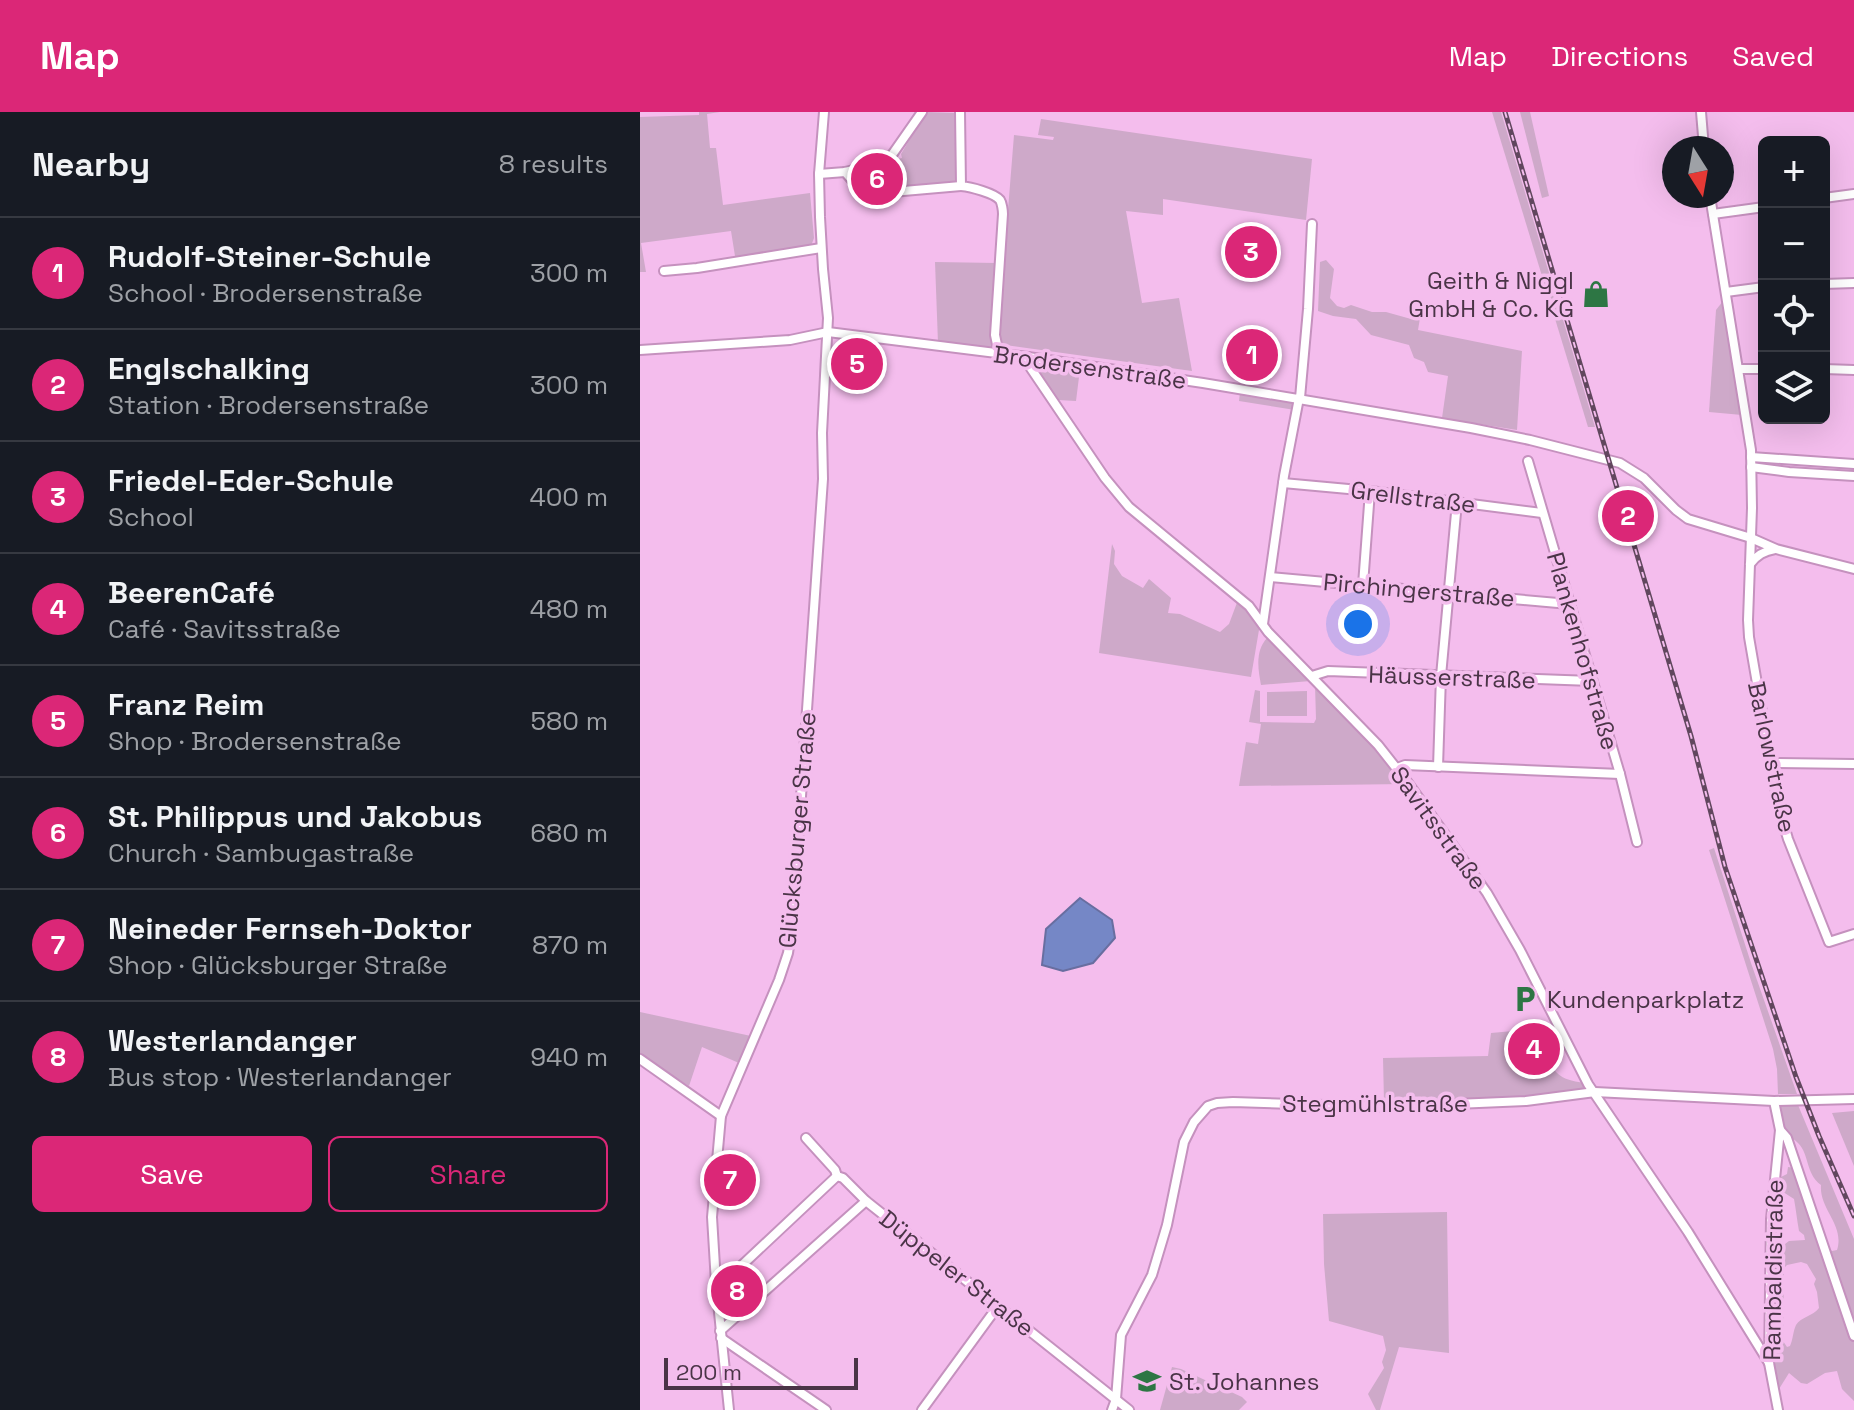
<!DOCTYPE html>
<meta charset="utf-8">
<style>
body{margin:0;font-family:"Space Grotesk",sans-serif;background:#242831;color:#f1f3f6}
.controls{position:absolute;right:24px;top:24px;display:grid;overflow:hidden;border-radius:12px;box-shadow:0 8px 32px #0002}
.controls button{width:72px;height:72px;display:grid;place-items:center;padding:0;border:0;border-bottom:2px solid #363941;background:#171b24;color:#f1f3f6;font:40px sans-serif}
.compass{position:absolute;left:1022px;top:24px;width:72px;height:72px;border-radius:50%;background:#171b24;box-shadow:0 8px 32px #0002;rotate:169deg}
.scale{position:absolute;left:24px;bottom:20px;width:194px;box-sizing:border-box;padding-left:8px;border:4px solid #4a3447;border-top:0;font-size:22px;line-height:28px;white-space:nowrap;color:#4a3447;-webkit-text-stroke:6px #f4bded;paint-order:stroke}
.you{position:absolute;left:718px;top:512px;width:28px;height:28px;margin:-20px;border:6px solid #fff;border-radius:50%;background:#1a73e8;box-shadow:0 0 0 12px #1a73e833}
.badge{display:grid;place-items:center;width:52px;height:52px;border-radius:50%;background:#db2777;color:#fff;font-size:26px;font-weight:700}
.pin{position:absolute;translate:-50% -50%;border:4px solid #fff;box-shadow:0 2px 8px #0006}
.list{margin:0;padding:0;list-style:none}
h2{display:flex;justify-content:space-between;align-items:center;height:104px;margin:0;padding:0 32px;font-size:34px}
h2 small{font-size:26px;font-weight:400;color:#9ea1a6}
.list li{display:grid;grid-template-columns:52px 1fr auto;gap:24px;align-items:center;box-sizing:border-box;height:112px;padding:0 32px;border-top:2px solid #363941}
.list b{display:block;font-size:30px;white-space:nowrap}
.list p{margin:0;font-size:26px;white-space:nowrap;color:#9ea1a6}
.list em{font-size:26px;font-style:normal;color:#9ea1a6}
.actions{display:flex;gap:16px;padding:24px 32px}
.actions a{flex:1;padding:18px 0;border:2px solid #db2777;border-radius:12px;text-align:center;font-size:28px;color:#db2777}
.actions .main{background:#db2777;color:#fff}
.icon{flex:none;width:44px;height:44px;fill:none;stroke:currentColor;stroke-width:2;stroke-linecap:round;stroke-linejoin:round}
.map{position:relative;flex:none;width:1214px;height:1298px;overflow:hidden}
header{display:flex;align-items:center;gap:48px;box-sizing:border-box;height:112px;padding:0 40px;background:#db2777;color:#fff}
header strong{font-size:38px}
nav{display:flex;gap:44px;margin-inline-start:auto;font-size:28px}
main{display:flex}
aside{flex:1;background:#171b24}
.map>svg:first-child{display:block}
</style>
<header>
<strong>Map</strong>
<nav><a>Map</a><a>Directions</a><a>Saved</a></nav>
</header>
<main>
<aside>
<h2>Nearby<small>8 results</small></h2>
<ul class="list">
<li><span class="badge">1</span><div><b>Rudolf-Steiner-Schule</b><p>School · Brodersenstraße</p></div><em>300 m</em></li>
<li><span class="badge">2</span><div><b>Englschalking</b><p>Station · Brodersenstraße</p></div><em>300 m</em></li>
<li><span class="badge">3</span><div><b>Friedel-Eder-Schule</b><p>School</p></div><em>400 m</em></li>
<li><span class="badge">4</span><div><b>BeerenCafé</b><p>Café · Savitsstraße</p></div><em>480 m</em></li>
<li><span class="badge">5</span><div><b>Franz Reim</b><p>Shop · Brodersenstraße</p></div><em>580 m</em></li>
<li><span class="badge">6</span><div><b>St. Philippus und Jakobus</b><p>Church · Sambugastraße</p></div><em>680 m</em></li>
<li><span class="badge">7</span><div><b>Neineder Fernseh-Doktor</b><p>Shop · Glücksburger Straße</p></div><em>870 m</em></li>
<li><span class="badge">8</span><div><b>Westerlandanger</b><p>Bus stop · Westerlandanger</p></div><em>940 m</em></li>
</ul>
<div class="actions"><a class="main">Save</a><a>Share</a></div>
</aside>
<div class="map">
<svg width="1214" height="1298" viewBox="0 0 1214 1298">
<rect width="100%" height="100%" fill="#f4bded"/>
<g fill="#cea9c9" fill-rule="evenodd">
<polygon points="59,0 80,0 67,2 70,36 76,36 83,93 170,81 174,126 171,134 100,147 95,144 91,119 1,131 6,160 0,160 0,5 59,3"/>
<polygon points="286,0 316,1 317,73 231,80 218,72 216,62 218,59 255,53 254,48 262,46 261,42"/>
<polygon points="852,0 861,0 955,315 948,315"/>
<polygon points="880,0 890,0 909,84 902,86"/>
<polygon points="401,7 672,47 666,108 523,87 523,103 486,99 502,191 539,186 552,259 365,233 362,234 358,223 374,23 413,28 414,25 398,23"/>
<polygon points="686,148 694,157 690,186 697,194 704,196 711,193 732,200 746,200 771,207 780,206 778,218 882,239 877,318 802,306 808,264 788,260 784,250 774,246 769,233 731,223 716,207 693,204 678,199 680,150"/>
<polygon points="295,150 357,151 354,230 353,235 349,238 298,231"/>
<polygon points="1083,189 1102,303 1069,300 1076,198"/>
<polygon points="403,252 440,257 436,289 418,288 397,260 397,254"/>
<polygon points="600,280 656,288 655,298 599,289"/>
<polygon points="472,432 475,439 474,452 482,464 503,476 509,467 531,486 528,501 540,502 580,520 589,512 598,488 620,512 611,565 459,541"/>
<path d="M627,526L630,527L671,569L621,573C618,557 615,539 627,526Z"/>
<polygon points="675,573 736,636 765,672 599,674 606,630 618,632 621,612 609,610 615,578 620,579 620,610 674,611 676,607"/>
<polygon points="667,579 667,604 627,604 627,580"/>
<polygon points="1074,736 1111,851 1157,982 1138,982 1137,957 1133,937 1069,738"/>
<polygon points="0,900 111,924 99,951 62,935 49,974 0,943"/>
<path d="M873,919H879L905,933L901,940C918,962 916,967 945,971L946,975L945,978C878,986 811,990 744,990L743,946L848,944L851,921Z"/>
<path d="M1158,993L1214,1127V1289L1202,1277L1197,1259L1185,1261L1167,1272L1161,1271L1149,1261L1139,1277H1136L1131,1233L1133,1141L1149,1129L1165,1128L1164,1123L1159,1119C1157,1108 1156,1098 1154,1087L1140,1078L1135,1072L1137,1067L1147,1062L1148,1055L1154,1056L1189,1137L1192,1139L1197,1138C1205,1113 1179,1097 1181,1073C1165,1061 1170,1043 1158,1031C1154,1027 1150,1025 1146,1022C1144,1012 1138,1004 1138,994ZM1161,1150L1167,1152L1176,1167L1174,1172L1177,1180L1179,1196C1173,1204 1161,1205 1156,1213C1153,1219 1153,1228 1150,1234L1147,1235L1143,1229L1144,1156L1147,1153Z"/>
<polygon points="1214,999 1214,1054 1192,1001"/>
<polygon points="807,1100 809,1241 759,1235 740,1298 736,1298 728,1282 744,1256 742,1250 746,1238 743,1224 689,1209 684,1152 683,1102"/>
<polygon points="532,1255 541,1257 602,1285 607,1290 599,1298 520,1298"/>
</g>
<polygon fill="#7587c6" stroke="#686ea0" stroke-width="2" points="440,786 472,808 475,826 453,851 423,859 402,853 406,817"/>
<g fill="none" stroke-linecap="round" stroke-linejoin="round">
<g stroke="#c591be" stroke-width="12">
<g id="minor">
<path d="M320,0L321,74C331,75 354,81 360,88C362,91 363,99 363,102L355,223L359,242"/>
<polyline points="1061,0 1064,36"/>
<polyline points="205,60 218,75 229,82 321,74"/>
<polyline points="179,62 205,60 247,50 282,0"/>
<polyline points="1070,84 1111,338 1112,396 1108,508 1109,525 1138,693 1148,727 1189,830 1214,822"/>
<polyline points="1184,86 1214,82"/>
<polyline points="1073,102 1124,95"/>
<polyline points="24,159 57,156 181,136"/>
<polyline points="1184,172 1214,171"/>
<polyline points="1086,180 1124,175"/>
<polyline points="0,238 150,228 188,220 388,245 563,271 831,316 890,328 980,351 1004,366 1036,398 1048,407 1111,426 1136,437 1214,457"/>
<polyline points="388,245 390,255 465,366 489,395 609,494 628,520 738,633 768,671 847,781 880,838 948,972 1048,1120 1129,1251"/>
<polyline points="1099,257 1124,257"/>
<polyline points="1184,257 1214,258"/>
<polyline points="660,286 668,197 672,112"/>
<polyline points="1111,345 1214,352"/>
<polyline points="888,349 980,662 997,730"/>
<polyline points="1111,355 1149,360 1214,364"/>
<polyline points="643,371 730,379 902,401"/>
<path d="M1110,452C1117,443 1124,439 1135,437"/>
<polyline points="630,465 929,492"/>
<polyline points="723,473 730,379"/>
<polyline points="623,512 644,364 659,286"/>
<polyline points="672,564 688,559 952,569"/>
<polyline points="1130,651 1214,652"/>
<polyline points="798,655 801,564 817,390"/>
<polyline points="757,656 765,653 980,662"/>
<polyline points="0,947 81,1004"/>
<polyline points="1134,989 1140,1018 1147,1026 1214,1224"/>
<polyline points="166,1026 195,1058 197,1064 203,1066 226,1089 489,1298"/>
<polyline points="76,1171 83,1171 197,1064"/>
<polyline points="83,1171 102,1191 105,1198"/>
<polyline points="80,1219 226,1089"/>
<polyline points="81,1226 186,1298"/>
<polyline points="89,1298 76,1171 72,1105 81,1004 139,868 148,841 152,814 183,367 182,321 188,206 183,157 180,105 179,62 184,0"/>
<polyline points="282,1298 358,1194"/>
<polyline points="472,1298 476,1287 481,1223 512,1163 527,1113 544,1030 554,1010 568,994 577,991 593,990 745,995 886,989 955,980 1134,989 1214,987"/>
<polyline points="1138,1298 1129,1251 1131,1107 1140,1018"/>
</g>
</g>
<use href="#minor" stroke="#fff" stroke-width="8"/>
<g stroke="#61475e" stroke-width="5">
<polyline id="rail" points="865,0 1051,624 1085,755 1156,965 1179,1024 1214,1104"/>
</g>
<use href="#rail" stroke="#f4bded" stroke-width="2" stroke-dasharray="6" stroke-linecap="butt"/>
</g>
<defs>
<g id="shop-bare" transform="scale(2.16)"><path d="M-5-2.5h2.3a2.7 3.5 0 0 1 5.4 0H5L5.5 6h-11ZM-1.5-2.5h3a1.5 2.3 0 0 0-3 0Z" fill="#2d7644" stroke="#f4bded" stroke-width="2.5" paint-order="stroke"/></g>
<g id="parking-bare" transform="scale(2.16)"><path d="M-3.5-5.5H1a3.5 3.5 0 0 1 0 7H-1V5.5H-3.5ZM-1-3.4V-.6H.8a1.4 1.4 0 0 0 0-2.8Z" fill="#2d7644" stroke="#f4bded" stroke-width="2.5" paint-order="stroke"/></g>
<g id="school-bare" transform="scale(2.16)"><path d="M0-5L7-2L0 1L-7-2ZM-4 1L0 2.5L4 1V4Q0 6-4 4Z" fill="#2d7644" stroke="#f4bded" stroke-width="2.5" paint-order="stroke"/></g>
</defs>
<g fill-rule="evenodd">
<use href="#shop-bare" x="956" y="182"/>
<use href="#parking-bare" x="885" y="887"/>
<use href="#school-bare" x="507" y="1269"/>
</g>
<g text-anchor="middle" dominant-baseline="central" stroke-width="7" stroke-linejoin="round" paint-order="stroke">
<g font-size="24" fill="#4a3447" stroke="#f4bded" text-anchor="start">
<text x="934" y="168" text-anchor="end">Geith &amp; Niggl<tspan x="934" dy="28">GmbH &amp; Co. KG</tspan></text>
<text x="907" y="887">Kundenparkplatz</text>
<text x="529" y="1269">St. Johannes</text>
</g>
<g font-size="24" fill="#4a3447" stroke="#f4bded">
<text transform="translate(450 255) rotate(8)">Brodersenstraße</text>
<text transform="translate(773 385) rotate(7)">Grellstraße</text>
<text transform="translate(779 478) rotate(5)">Pirchingerstraße</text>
<text transform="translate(943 539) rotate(74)">Plankenhofstraße</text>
<text transform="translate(812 565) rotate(2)">Häusserstraße</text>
<text transform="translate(1132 645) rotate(78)">Barlowstraße</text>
<text transform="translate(799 716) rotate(54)">Savitsstraße</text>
<text transform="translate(157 718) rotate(-85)">Glücksburger Straße</text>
<text x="735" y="991">Stegmühlstraße</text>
<text transform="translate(1133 1158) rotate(-89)">Rambaldistraße</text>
<text transform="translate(317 1161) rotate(38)">Düppeler Straße</text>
</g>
</g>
</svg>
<div class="controls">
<button>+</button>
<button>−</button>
<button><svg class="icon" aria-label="locate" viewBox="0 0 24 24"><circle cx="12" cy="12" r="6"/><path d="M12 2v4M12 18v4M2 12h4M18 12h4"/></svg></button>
<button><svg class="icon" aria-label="layers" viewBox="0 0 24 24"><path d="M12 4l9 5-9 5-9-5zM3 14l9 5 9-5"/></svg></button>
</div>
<svg class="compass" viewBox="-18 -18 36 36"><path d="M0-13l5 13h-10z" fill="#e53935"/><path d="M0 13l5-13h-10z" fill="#9ea1a6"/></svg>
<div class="scale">200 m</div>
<div class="you"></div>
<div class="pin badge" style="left:612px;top:243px">1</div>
<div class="pin badge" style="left:988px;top:404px">2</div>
<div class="pin badge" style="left:611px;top:140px">3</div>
<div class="pin badge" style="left:894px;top:937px">4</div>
<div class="pin badge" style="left:217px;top:252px">5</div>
<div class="pin badge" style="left:237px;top:67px">6</div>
<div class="pin badge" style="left:90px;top:1068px">7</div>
<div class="pin badge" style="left:97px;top:1179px">8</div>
</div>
</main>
